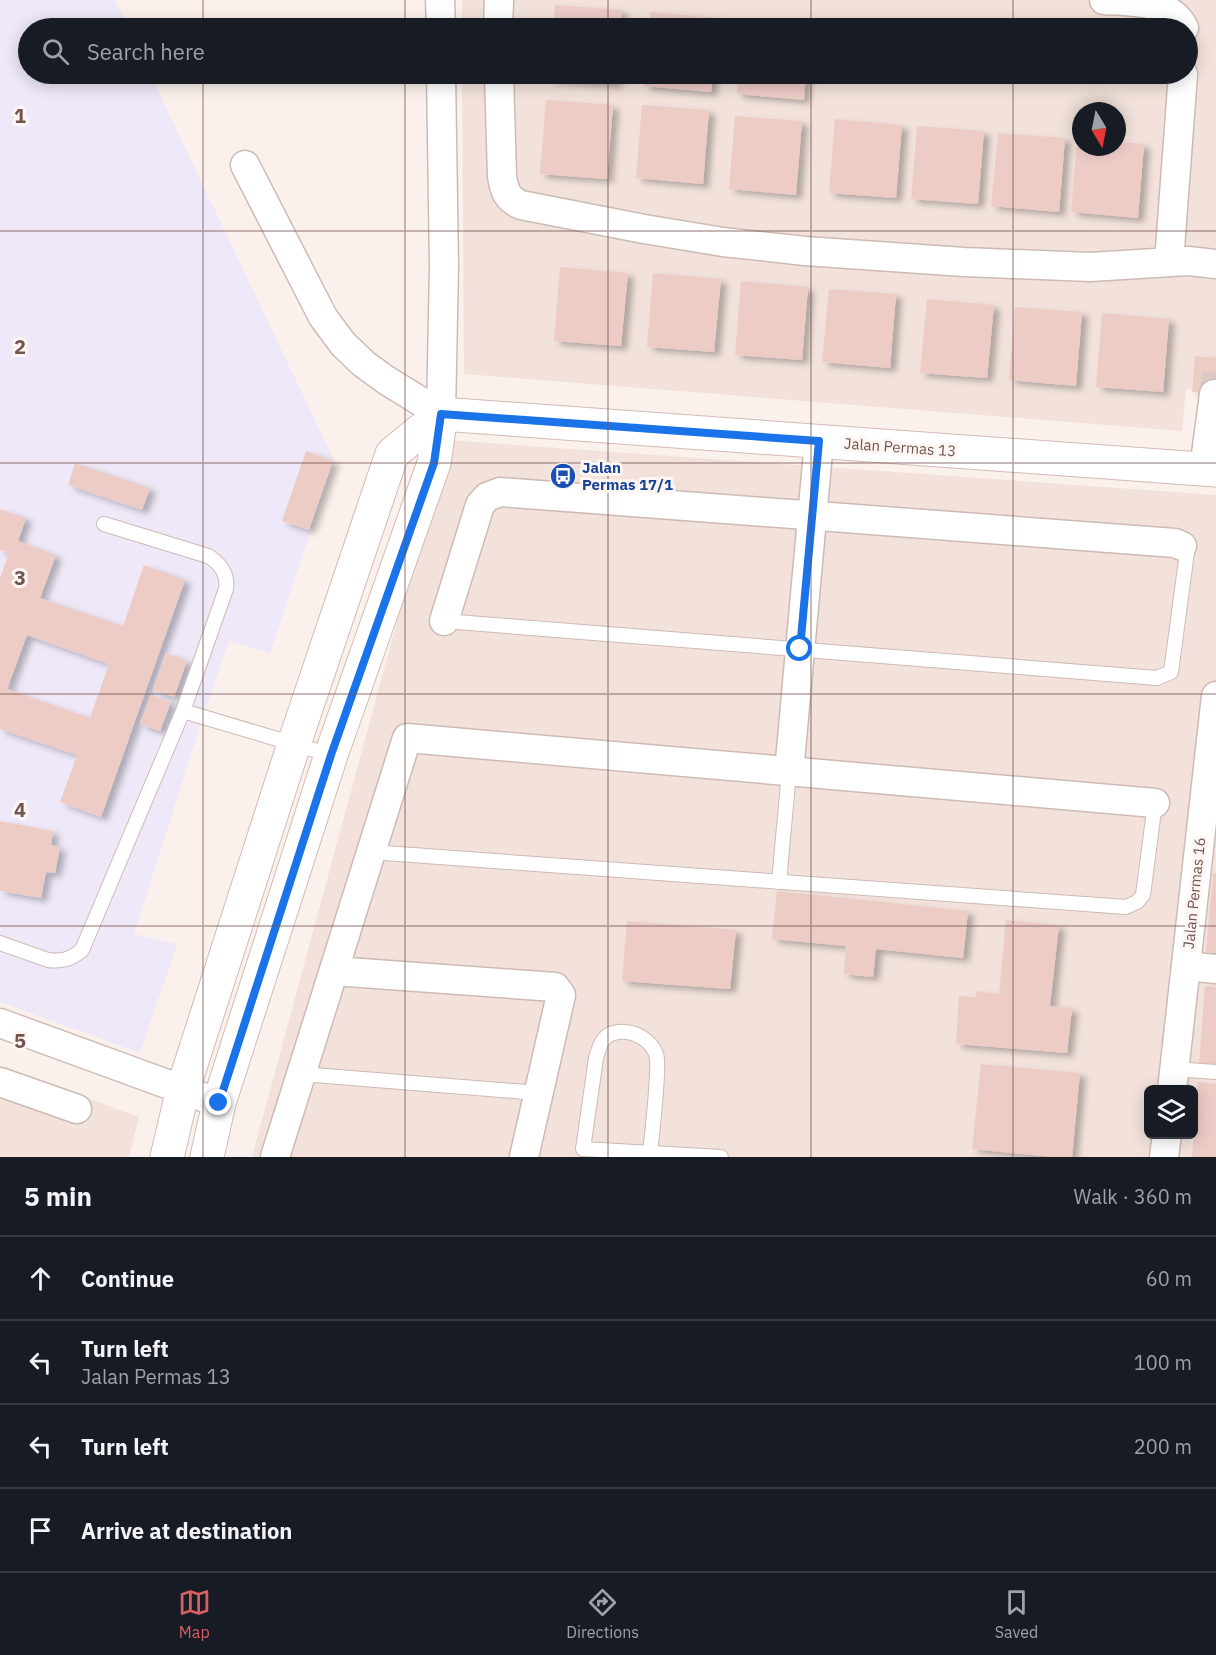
<!DOCTYPE html>
<meta charset="utf-8">
<style>
body{margin:0;font-family:"IBM Plex Sans",sans-serif;background:#242831;color:#f1f3f6}
.controls{position:absolute;right:18px;bottom:18px;display:grid;overflow:hidden;border-radius:9px;box-shadow:0 3px 15px #0003}
.controls button{width:54px;height:54px;display:grid;place-items:center;padding:0;border:0;border-bottom:2px solid #363941;background:#171b24;color:#f1f3f6;font:30px sans-serif}
.compass{position:absolute;left:1072px;top:102px;width:54px;height:54px;border-radius:50%;background:#171b24;box-shadow:0 3px 15px #0003;rotate:170deg}
.stop{position:absolute;width:18px;height:18px;margin:-14px;border:4px solid #1a73e8;border-radius:50%;background:#fff}
.stop.end{background:#1a73e8;border-color:#fff;box-shadow:0 2px 6px #0008}
.list{margin:0;padding:0;list-style:none}
h2{display:flex;justify-content:space-between;align-items:center;height:78px;margin:0;padding:0 24px;font-size:26px}
h2 small{font-size:20px;font-weight:400;color:#9ea1a6}
.list li{display:grid;grid-template-columns:39px 1fr auto;gap:18px;align-items:center;box-sizing:border-box;height:84px;padding:0 24px;border-top:2px solid #363941}
.list b{display:block;font-size:22px;white-space:nowrap}
.list p{margin:0;font-size:20px;white-space:nowrap;color:#9ea1a6}
.list em{font-size:20px;font-style:normal;color:#9ea1a6}
.icon{flex:none;width:33px;height:33px;fill:none;stroke:currentColor;stroke-width:2;stroke-linecap:round;stroke-linejoin:round}
.map{position:relative;flex:none;width:1216px;height:1157px;overflow:hidden}
.search{position:absolute;background:#171b24;box-shadow:0 3px 15px #0003;left:18px;right:18px;top:18px;height:66px;display:flex;align-items:center;gap:15px;box-sizing:border-box;padding:0 21px;border-radius:33px;color:#9ea1a6;font-size:22px}
.sheet{height:414px;background:#171b24}
nav{display:flex;justify-content:space-around;align-items:center;box-sizing:border-box;height:84px;border-top:2px solid #363941;background:#171b24;font-size:16px;color:#9ea1a6}
nav a{display:grid;justify-items:center;gap:3px}
nav .on{color:#d75f62}
.map>svg:first-child{display:block}
</style>
<div class="map">
<svg width="1216" height="1157" viewBox="0 0 1216 1157">
<defs>
<filter id="shadow"><feDropShadow dx="6" dy="4" stdDeviation="3" flood-color="#0004"/></filter>
</defs>
<rect width="100%" height="100%" fill="#fbf1ec"/>
<g fill="#f2e2db" fill-rule="evenodd">
<path d="M462,0H1216V391L1186,389L1182,431L464,374L462,74H1188V28H462ZM1081,111H1117V147H1081Z"/>
<path d="M446,440L1216,495V1157H252ZM1148,1090H1194V1134H1148Z"/>
<polygon points="0,1066 139,1117 129,1157 0,1157"/>
</g>
<polygon fill="#eee8f8" points="0,0 115,0 129,28 28,28 28,74 150,74 334,460 270,654 229,641 203,717 134,934 177,944 140,1053 0,1002"/>
<g fill="#edccc6" fill-rule="evenodd" filter="url(#shadow)">
<polygon points="555,5 622,10 620,28 553,28"/>
<polygon points="650,12 717,18 716,28 649,28"/>
<polygon points="743,20 810,26 810,28 742,28"/>
<polygon points="549,74 617,74 616,84 549,79"/>
<polygon points="645,74 713,74 711,92 644,86"/>
<polygon points="738,74 806,74 804,100 737,94"/>
<polygon points="546,100 613,105 607,179 540,174"/>
<polygon points="642,105 709,110 703,184 636,178"/>
<polygon points="735,116 802,121 796,195 729,189"/>
<polygon points="835,119 902,125 896,198 829,193"/>
<polygon points="917,126 984,131 978,204 911,199"/>
<polygon points="998,133 1065,138 1059,212 991,206"/>
<polygon points="1077,139 1081,139 1081,147 1117,147 1117,142 1144,144 1138,218 1071,212"/>
<polygon points="560,267 628,273 621,346 554,341"/>
<polygon points="653,273 721,279 714,352 647,347"/>
<polygon points="741,281 808,287 802,360 735,355"/>
<polygon points="829,289 896,294 890,368 822,362"/>
<polygon points="927,299 994,305 987,378 920,373"/>
<polygon points="1015,307 1082,312 1076,386 1009,380"/>
<polygon points="1102,313 1169,319 1163,392 1096,387"/>
<polygon points="1195,356 1216,358 1216,394 1192,392"/>
<polygon points="306,451 333,461 309,530 282,521"/>
<polygon points="75,463 150,488 142,510 68,485"/>
<path d="M0,509L26,518L18,541L56,555L40,598L123,626L144,565L185,580L101,817L60,802L77,755L0,729V578L9,553L0,550ZM27,635L109,664L90,718L7,689Z"/>
<polygon points="166,653 187,661 174,697 153,690"/>
<polygon points="151,695 171,702 160,731 140,724"/>
<polygon points="0,821 53,831 51,845 60,847 55,873 46,872 41,898 0,891"/>
<polygon points="1213,873 1216,873 1216,953 1206,952"/>
<polygon points="777,891 968,911 963,958 876,949 873,977 844,974 846,946 772,939"/>
<polygon points="1006,920 1059,925 1050,1006 1072,1008 1067,1053 956,1044 959,996 976,997 976,991 999,994"/>
<polygon points="627,921 736,930 730,989 622,981"/>
<polygon points="1205,986 1216,987 1216,1067 1199,1066"/>
<polygon points="981,1064 1080,1073 1072,1157 1054,1157 972,1149"/>
<polygon points="1198,1082 1216,1084 1216,1157 1192,1157"/>
</g>
<g fill="none" stroke-linecap="round" stroke-linejoin="round">
<polyline stroke="#d9cac5" stroke-width="28" stroke-dasharray="28 14" stroke-linecap="butt" points="1214,394 1216,373"/>
<g stroke="#cebab5" stroke-width="16">
<g id="service">
<polyline points="444,621 1157,678 1171,672 1187,552 1182,546"/>
<polyline points="183,711 331,755"/>
<polyline points="371,852 1126,907 1137,902 1143,895 1155,803"/>
<polyline points="779,882 789,772"/>
<path d="M0,943L48,960C62,962 71,959 82,950L183,711L226,589C228,574 221,564 208,556L104,524"/>
<polyline points="1174,1069 1216,1072"/>
<polyline points="301,1074 538,1093"/>
<path d="M650,1153C653,1126 656,1100 657,1073C657,1067 658,1060 656,1054C651,1040 634,1030 618,1032C603,1034 600,1044 596,1058L583,1149L721,1157"/>
</g>
</g>
<g stroke="#cebab5" stroke-width="31">
<g id="minor">
<polyline points="440,0 441,28"/>
<path d="M1104,0C1132,2 1171,0 1184,28"/>
<polyline points="498,28 499,0"/>
<path d="M499,74L502,176C504,190 507,199 521,205L644,229L723,242L805,251L964,262L1090,267L1188,261L1216,264"/>
<polyline points="245,165 323,317 343,344 364,364 386,380 441,414"/>
<polyline points="1169,262 1183,74"/>
<polyline points="441,414 444,266 441,74"/>
<polyline points="1204,469 1214,394"/>
<polyline points="444,621 480,505 487,497 500,492 1175,543 1182,546"/>
<polyline points="789,772 819,441"/>
<polyline points="1186,966 1216,969"/>
<polyline points="334,971 555,987 561,995 524,1157"/>
<polyline points="0,1023 219,1103"/>
<polyline points="0,1082 77,1109"/>
<polyline points="1172,1090 1216,696"/>
<polyline points="275,1157 407,738 1155,803"/>
<polyline points="1164,1157 1167,1134"/>
</g>
</g>
<g stroke="#d3bab5" stroke-width="35">
<g id="secondary">
<polyline points="441,414 1216,470"/>
<polyline points="167,1157 183,1089 294,744 392,454 441,414"/>
<polyline points="207,1157 219,1103 331,755 434,463 441,414"/>
</g>
</g>
<use href="#service" stroke="#fff" stroke-width="14"/>
<use href="#minor" stroke="#fff" stroke-width="28"/>
<use href="#secondary" stroke="#fff" stroke-width="33"/>
</g>
<g fill="none" stroke-linecap="round" stroke-linejoin="round">
<polyline stroke="#1a73e8" stroke-width="8" points="219,1103 331,755 434,463 441,414 819,441 800,649"/>
</g>
<path fill="none" stroke="#745451" stroke-width="1.5" stroke-opacity="0.55" d="M203,0V28M405,0V28M608,0V28M811,0V28M1013,0V28M203,74V1157M405,74V1157M608,74V1157M811,74V1157M1013,74V1157M0,231H1216M0,463H1216M0,694H1216M0,926H1216"/>
<defs>
<g id="bus-disc" transform="scale(1.35)"><circle r="9.5" fill="#1a4fb4" stroke="#fef6f2"/><path d="M-5-6H5V4H4V6H2V4H-2V6H-4V4H-5ZM-3.5-4V0h7V-4ZM-3.5 1.2v1.5H-2V1.2ZM2 1.2v1.5H3.5V1.2Z" fill="#fff"/></g>
</defs>
<g fill-rule="evenodd">
<use href="#bus-disc" x="563" y="476"/>
</g>
<g text-anchor="middle" dominant-baseline="central" stroke-width="6" stroke-linejoin="round" paint-order="stroke">
<g font-size="15" fill="#745451" stroke="#fef6f2">
<text transform="translate(900 447) rotate(4)">Jalan Permas 13</text>
<text transform="translate(1194 893) rotate(-84)">Jalan Permas 16</text>
</g>
<g font-size="15" font-weight="bold" fill="#164399" stroke="#fef6f2" text-anchor="start">
<text x="582" y="467">Jalan<tspan x="582" dy="17">Permas 17/1</tspan></text>
</g>
</g>
<g font-size="20" text-anchor="middle" font-weight="bold" fill="#745451" stroke="#fef6f2" stroke-width="6" stroke-linejoin="round" paint-order="stroke">
<text x="20" y="123">1</text>
<text x="20" y="354">2</text>
<text x="20" y="585">3</text>
<text x="20" y="817">4</text>
<text x="20" y="1048">5</text>
</g>
</svg>
<div class="controls">
<button><svg class="icon" aria-label="layers" viewBox="0 0 24 24"><path d="M12 4l9 5-9 5-9-5zM3 14l9 5 9-5"/></svg></button>
</div>
<svg class="compass" viewBox="-18 -18 36 36"><path d="M0-13l5 13h-10z" fill="#e53935"/><path d="M0 13l5-13h-10z" fill="#9ea1a6"/></svg>
<div class="stop" style="left:800px;top:649px"></div>
<div class="stop end" style="left:219px;top:1103px"></div>
<div class="search"><svg class="icon" aria-label="search" viewBox="0 0 24 24"><circle cx="10" cy="10" r="6"/><path d="M15 15l6 6"/></svg>Search here</div>
</div>
<section class="sheet">
<h2>5 min<small>Walk · 360 m</small></h2>
<ul class="list">
<li><svg class="icon" aria-label="ahead" viewBox="0 0 24 24"><path d="M12 20V5M6 11l6-6 6 6"/></svg><div><b>Continue</b></div><em>60 m</em></li>
<li><svg class="icon" aria-label="left" viewBox="0 0 24 24"><path d="M17 20v-9H6M10 6l-5 5 5 5"/></svg><div><b>Turn left</b><p>Jalan Permas 13</p></div><em>100 m</em></li>
<li><svg class="icon" aria-label="left" viewBox="0 0 24 24"><path d="M17 20v-9H6M10 6l-5 5 5 5"/></svg><div><b>Turn left</b></div><em>200 m</em></li>
<li><svg class="icon" aria-label="arrive" viewBox="0 0 24 24"><path d="M6 21V4h12l-3 4 3 4H6"/></svg><div><b>Arrive at destination</b></div></li>
</ul>
</section>
<nav>
<a class="on"><svg class="icon" aria-label="map" viewBox="0 0 24 24"><path d="M3 6l6-2 6 2 6-2v14l-6 2-6-2-6 2zM9 4v14M15 6v14"/></svg>Map</a>
<a><svg class="icon" aria-label="directions" viewBox="0 0 24 24"><path d="M12 3l9 9-9 9-9-9zM9 14v-3h6M13 9l2 2-2 2"/></svg>Directions</a>
<a><svg class="icon" aria-label="saved" viewBox="0 0 24 24"><path d="M7 4h10v16l-5-4-5 4z"/></svg>Saved</a>
</nav>
